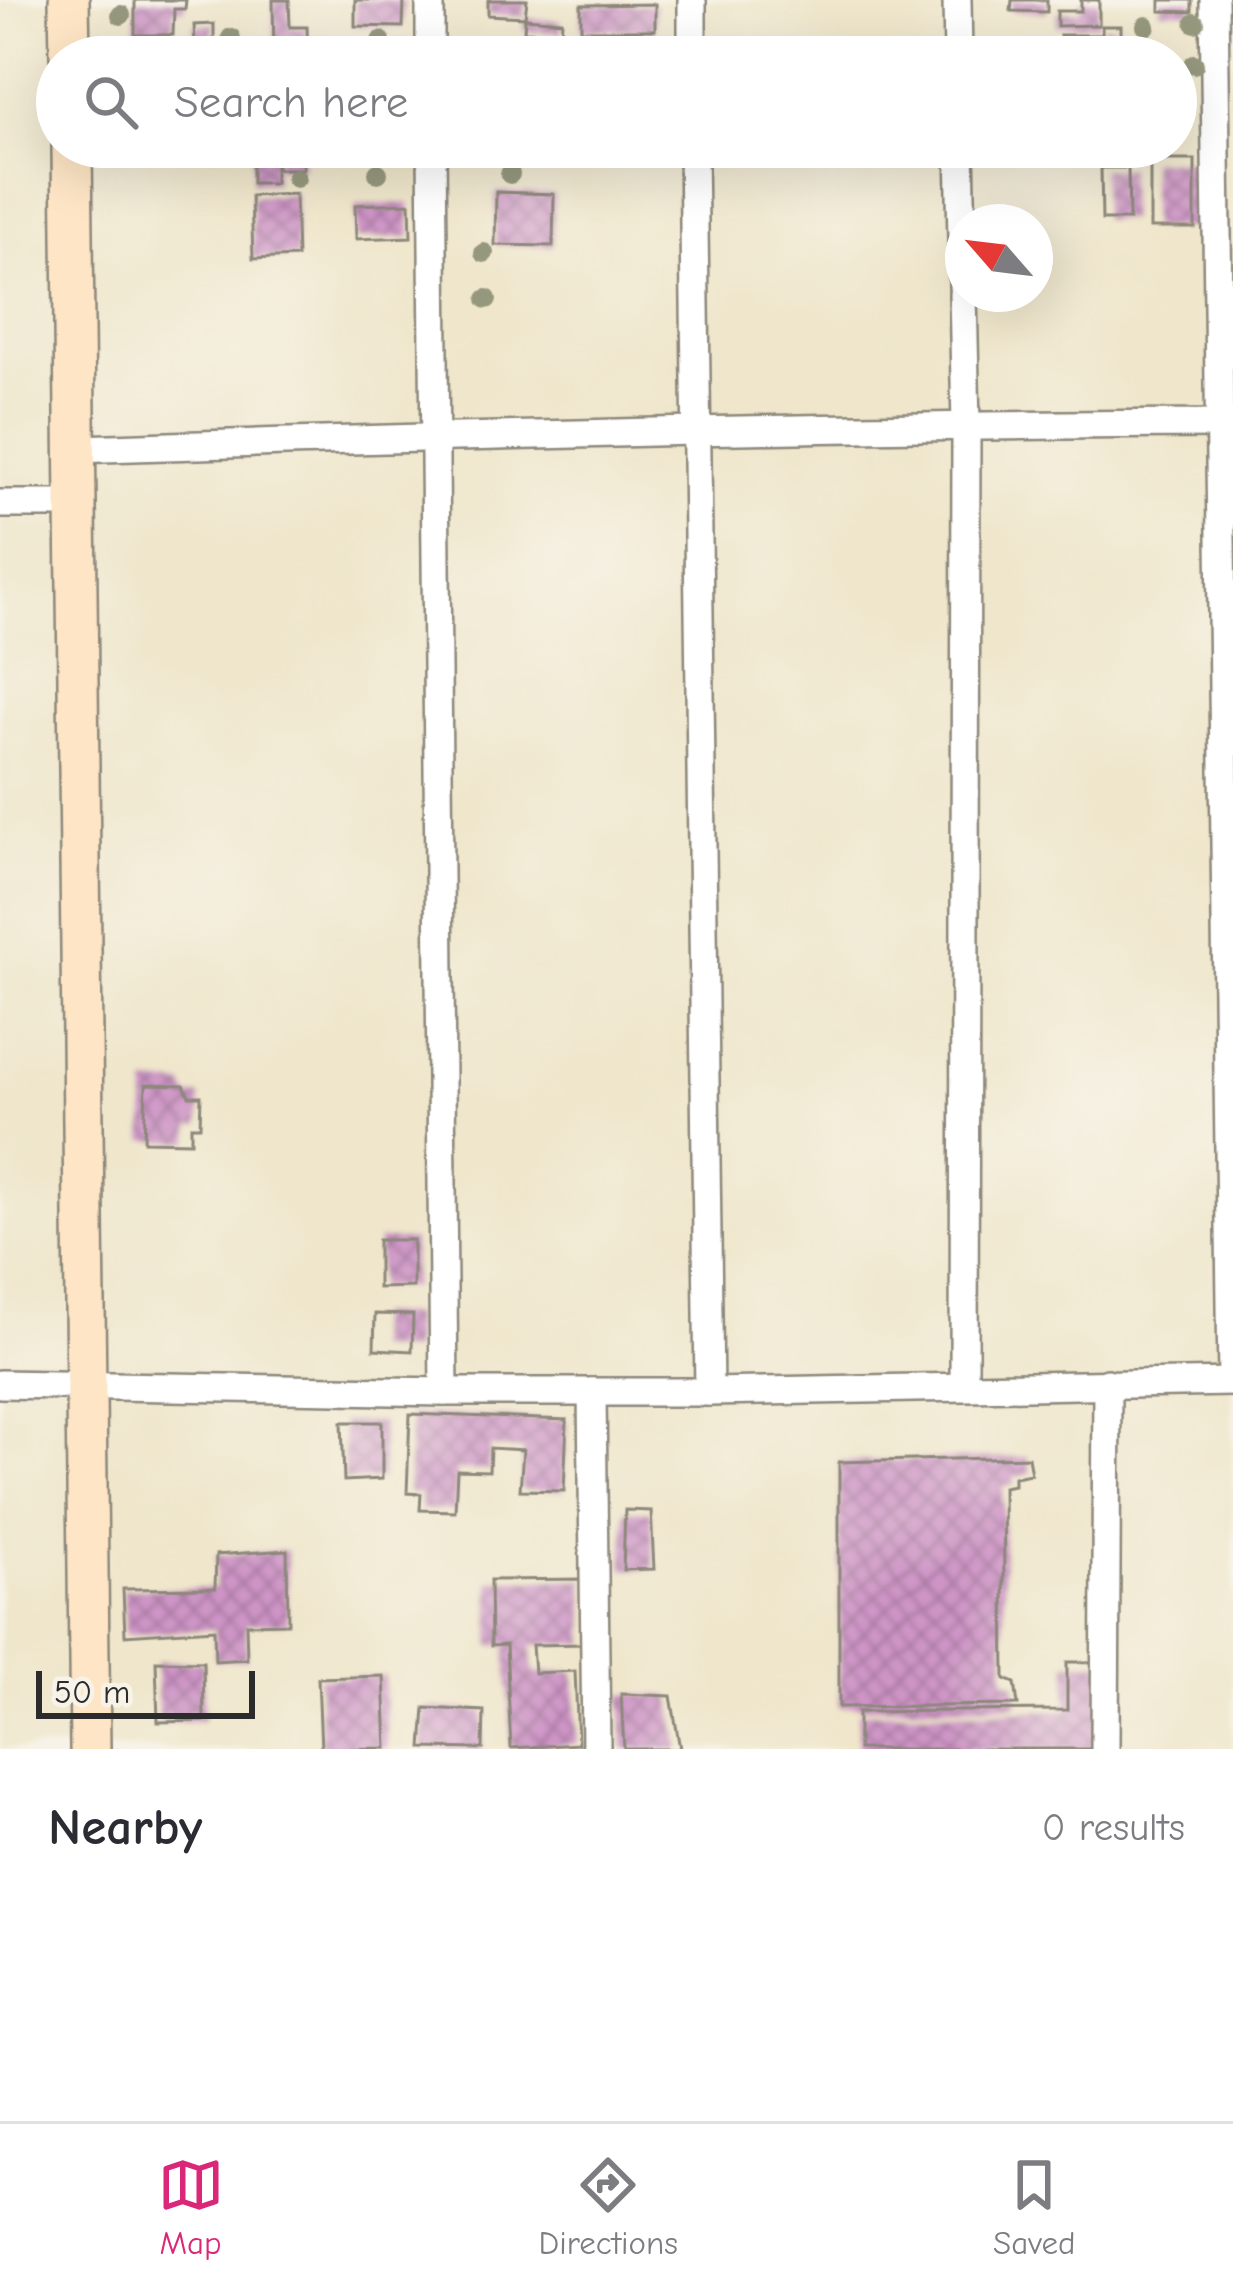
<!DOCTYPE html>
<style>
body{margin:0;font-family:"Comic Neue",sans-serif;background:#f7f7f7;color:#2b2b33}
.compass{position:absolute;left:945px;top:204px;width:108px;height:108px;border-radius:50%;background:#fff;box-shadow:0 12px 48px #0002;rotate:298deg}
.scale{position:absolute;left:36px;bottom:30px;width:219px;box-sizing:border-box;padding-left:12px;border:6px solid #2b2b2b;border-top:0;font-size:33px;line-height:42px;white-space:nowrap;color:#2b2b2b;-webkit-text-stroke:9px #f7f3e8;paint-order:stroke}
.list{margin:0;padding:0;list-style:none}
h2{display:flex;justify-content:space-between;align-items:center;height:156px;margin:0;padding:0 48px;font-size:51px}
h2 small{font-size:39px;font-weight:400;color:#7c7c81}
.icon{flex:none;width:66px;height:66px;fill:none;stroke:currentColor;stroke-width:2;stroke-linecap:round;stroke-linejoin:round}
.map{position:relative;flex:none;width:1233px;height:1749px;overflow:hidden}
.search{position:absolute;background:#fff;box-shadow:0 12px 48px #0002;left:36px;right:36px;top:36px;height:132px;display:flex;align-items:center;gap:30px;box-sizing:border-box;padding:0 42px;border-radius:66px;color:#7c7c81;font-size:45px}
.sheet{height:372px;background:#fff}
nav{display:flex;justify-content:space-around;align-items:center;box-sizing:border-box;height:168px;border-top:3px solid #e1e1e2;background:#fff;font-size:33px;color:#7c7c81}
nav a{display:grid;justify-items:center;gap:6px}
nav .on{color:#db2777}
.map>svg:first-child{display:block}
</style>
<div class="map">
<svg width="1233" height="1749" viewBox="0 0 1233 1749">
<defs>
<pattern id="building-cross-hatch" width="8" height="8" patternUnits="userSpaceOnUse" patternTransform="scale(3)"><rect width="8" height="8" fill="#ce94c6"/><path d="M0 0l8 8M0 8l8-8" fill="none" stroke="#a779a1"/></pattern>
</defs>
<rect width="100%" height="100%" fill="#f7f3e8"/>
<filter id="ink" filterUnits="userSpaceOnUse"><feTurbulence type="fractalNoise" baseFrequency=".00833" numOctaves="2"/><feDisplacementMap in="SourceGraphic" scale="24" xChannelSelector="R" yChannelSelector="G"/><feConvolveMatrix kernelMatrix="1 2 1 2 8 2 1 2 1" color-interpolation-filters="sRGB"/></filter>
<filter id="wash" filterUnits="userSpaceOnUse"><feTurbulence type="fractalNoise" baseFrequency=".004" numOctaves="4" result="noise"/><feDisplacementMap in="SourceGraphic" scale="48" xChannelSelector="R" yChannelSelector="G"/><feGaussianBlur stdDeviation="2.7" result="paint"/><feColorMatrix in="noise" values="0 0 0 0 0 0 0 0 0 0 0 0 0 0 0 0 0 1.4 0 .05"/><feComposite in="paint" operator="in"/></filter>
<g filter="url(#wash)">
<rect width="100%" height="100%" fill="#efe6cb"/>
<g id="blocks">
<g fill="url(#building-cross-hatch)">
<polygon points="135,0 186,0 185,9 174,9 173,35 135,35"/>
<polygon points="273,0 289,0 290,27 307,27 308,57 274,57"/>
<polygon points="355,0 404,0 403,27 355,26"/>
<polygon points="488,0 527,0 525,17 488,15"/>
<polygon points="1012,0 1047,0 1047,12 1011,11"/>
<polygon points="1081,0 1099,0 1099,25 1057,26 1057,11 1081,11"/>
<polygon points="1160,0 1192,0 1192,12 1160,11"/>
<polygon points="655,4 655,30 581,30 581,5"/>
<polygon points="525,18 562,21 561,33 524,31"/>
<polygon points="214,24 214,42 195,43 194,25"/>
<polygon points="1102,26 1121,26 1121,57 1060,57 1060,35 1102,35"/>
<polygon points="548,48 548,57 494,57 493,49"/>
<rect x="252" y="147" width="23" height="36"/>
<rect x="277" y="147" width="26" height="22"/>
<rect x="1150" y="160" width="45" height="68"/>
<polygon points="1101,168 1128,168 1129,220 1102,220"/>
<polygon points="496,192 554,194 553,246 495,245"/>
<polygon points="295,194 297,257 253,259 251,196"/>
<polygon points="410,203 411,237 356,239 355,205"/>
<polygon points="146,1084 184,1085 189,1096 201,1096 200,1126 191,1126 191,1142 144,1141"/>
<polygon points="378,1240 413,1240 413,1287 378,1288"/>
<polygon points="375,1314 413,1315 412,1351 374,1349"/>
<polygon points="410,1414 567,1420 564,1491 520,1490 523,1450 490,1448 489,1471 457,1470 455,1511 420,1510 421,1494 407,1493"/>
<polygon points="342,1422 382,1422 382,1479 344,1481"/>
<polygon points="1028,1457 1031,1474 1014,1477 1014,1485 1003,1487 1005,1679 1015,1683 1018,1705 839,1707 839,1462"/>
<polygon points="625,1510 651,1511 654,1569 623,1570"/>
<polygon points="287,1550 288,1623 246,1624 247,1659 215,1661 214,1629 125,1635 123,1589 215,1588 216,1555"/>
<polygon points="585,1579 586,1644 532,1645 534,1673 575,1671 578,1744 511,1748 506,1645 491,1646 490,1580"/>
<polygon points="156,1661 203,1662 204,1721 158,1722"/>
<polygon points="1067,1662 1119,1662 1119,1730 1100,1749 858,1749 858,1712 1067,1710"/>
<polygon points="384,1676 387,1748 321,1749 318,1678"/>
<polygon points="621,1694 671,1696 680,1749 624,1749"/>
<polygon points="425,1708 484,1711 483,1749 422,1748"/>
</g>
</g>
</g>
<g filter="url(#ink)">
<use href="#blocks" fill-opacity="0" stroke="#8d887b" stroke-width="3"/>
<g fill="none" stroke-linecap="round" stroke-linejoin="round">
<g stroke="#8d887b" stroke-width="32">
<g id="street">
<polyline points="430,0 430,57"/>
<polyline points="692,0 692,57"/>
<polyline points="957,0 958,57"/>
<polyline points="1214,0 1232,1382"/>
<polyline points="432,147 444,1392"/>
<polyline points="693,147 709,1392"/>
<polyline points="960,147 963,287"/>
<polyline points="963,294 966,425 964,1386"/>
<path d="M76,449C461,436 847,425 1233,424"/>
<polyline points="0,504 78,504"/>
<polyline points="0,1384 444,1392 709,1392 1233,1382"/>
<polyline points="592,1392 596,1749"/>
<polyline points="1105,1749 1107,1383"/>
</g>
</g>
<g stroke="#8d887b" stroke-width="44">
<g id="secondary">
<polyline points="69,0 70,57"/>
<polyline points="72,147 90,1749"/>
</g>
</g>
<use href="#street" stroke="#fff" stroke-width="27"/>
<use href="#secondary" stroke="#fde5c5" stroke-width="39"/>
</g>
<g fill="#96987e">
<circle cx="121" cy="15" r="10"/>
<circle cx="1195" cy="23" r="10"/>
<circle cx="1146" cy="26" r="10"/>
<circle cx="231" cy="38" r="10"/>
<circle cx="381" cy="41" r="10"/>
<circle cx="131" cy="46" r="10"/>
<circle cx="1194" cy="64" r="10"/>
<circle cx="378" cy="173" r="10"/>
<circle cx="510" cy="174" r="10"/>
<circle cx="296" cy="178" r="10"/>
<circle cx="484" cy="253" r="10"/>
<circle cx="487" cy="299" r="10"/>
</g>
</g>
</svg>
<svg class="compass" viewBox="-18 -18 36 36"><path d="M0-13l5 13h-10z" fill="#e53935"/><path d="M0 13l5-13h-10z" fill="#7c7c81"/></svg>
<div class="scale">50 m</div>
<div class="search"><svg class="icon" aria-label="search" viewBox="0 0 24 24"><circle cx="10" cy="10" r="6"/><path d="M15 15l6 6"/></svg>Search here</div>
</div>
<section class="sheet">
<h2>Nearby<small>0 results</small></h2>
<ul class="list">
</ul>
</section>
<nav>
<a class="on"><svg class="icon" aria-label="map" viewBox="0 0 24 24"><path d="M3 6l6-2 6 2 6-2v14l-6 2-6-2-6 2zM9 4v14M15 6v14"/></svg>Map</a>
<a><svg class="icon" aria-label="directions" viewBox="0 0 24 24"><path d="M12 3l9 9-9 9-9-9zM9 14v-3h6M13 9l2 2-2 2"/></svg>Directions</a>
<a><svg class="icon" aria-label="saved" viewBox="0 0 24 24"><path d="M7 4h10v16l-5-4-5 4z"/></svg>Saved</a>
</nav>
